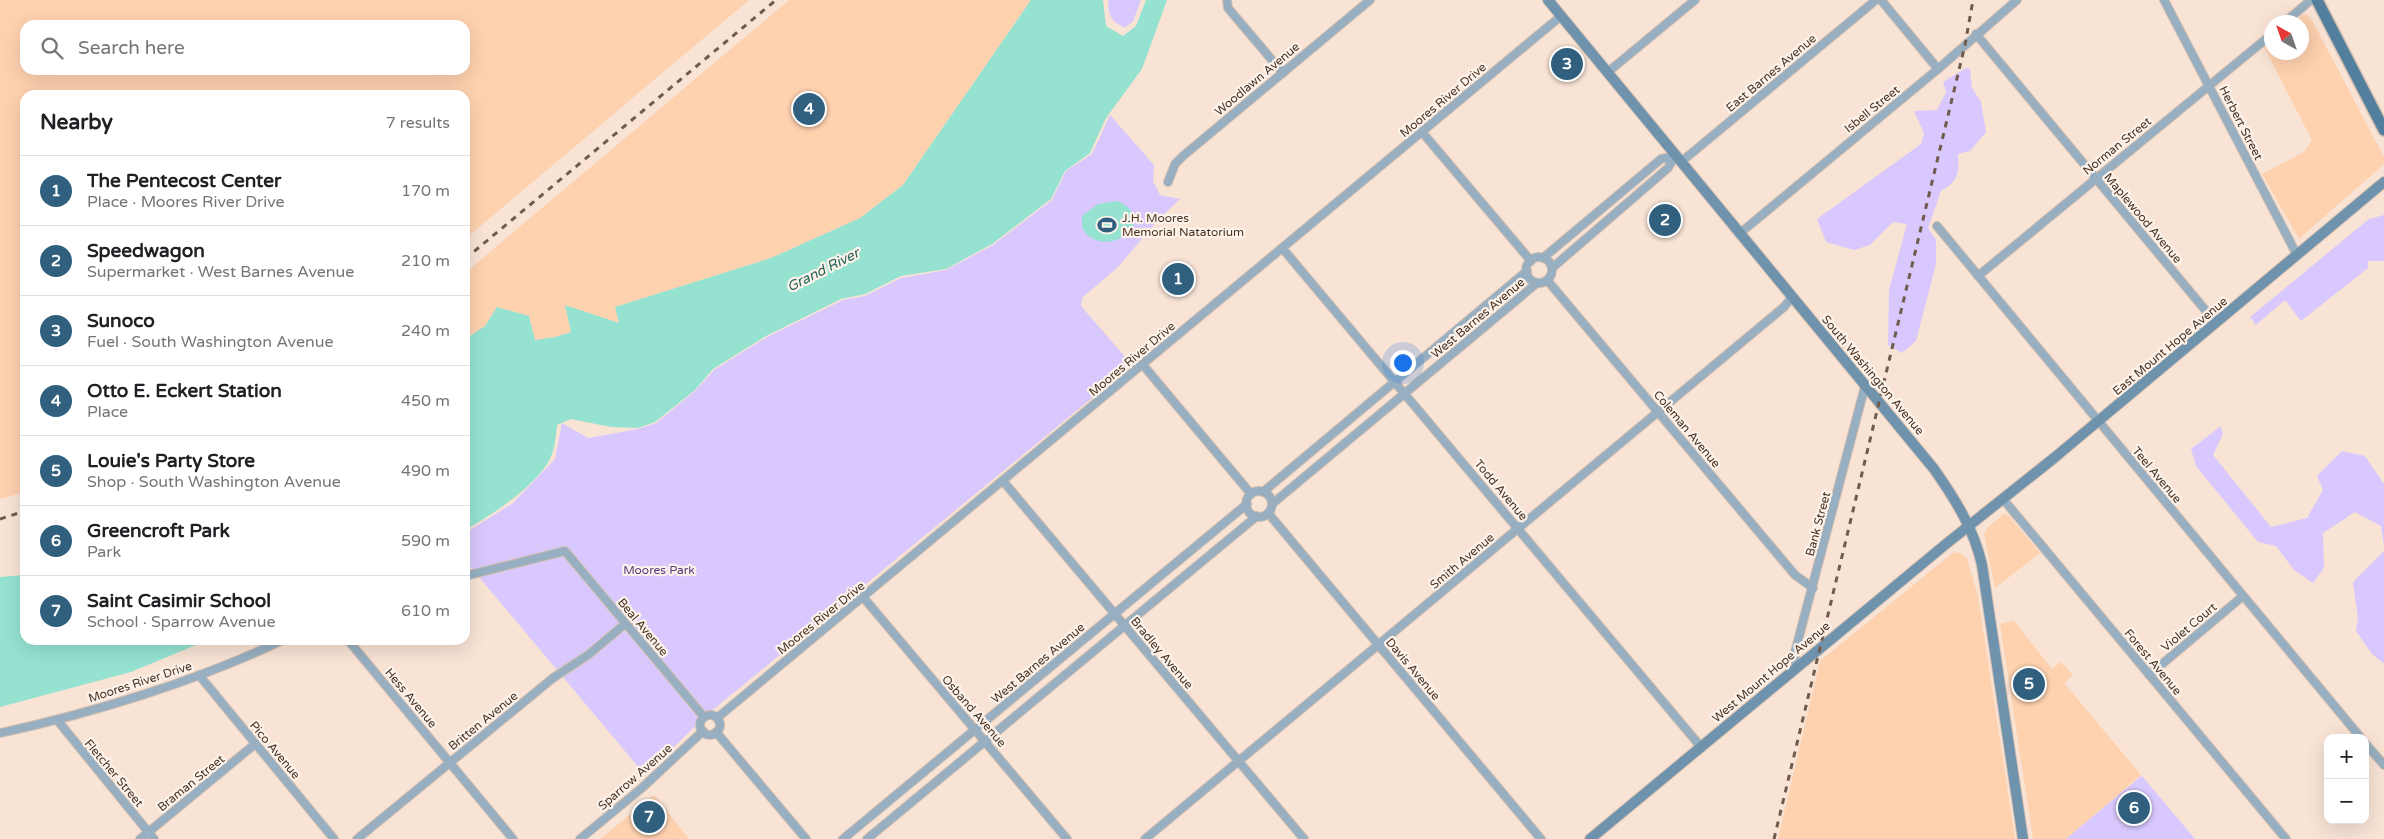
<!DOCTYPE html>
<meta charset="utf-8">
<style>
body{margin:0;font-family:"Varela Round",sans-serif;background:#f2f2f2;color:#202124}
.controls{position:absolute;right:15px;bottom:15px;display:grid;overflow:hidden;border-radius:10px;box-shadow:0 5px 20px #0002}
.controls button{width:45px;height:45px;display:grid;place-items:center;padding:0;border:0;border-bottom:1px solid #e0e0e0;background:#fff;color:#202124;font:25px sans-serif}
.compass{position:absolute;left:2264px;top:15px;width:45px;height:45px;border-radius:50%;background:#fff;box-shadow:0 5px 20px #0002;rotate:320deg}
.you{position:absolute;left:1402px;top:362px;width:18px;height:18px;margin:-12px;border:4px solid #fff;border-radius:50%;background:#1a73e8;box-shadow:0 0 0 8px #1a73e833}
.badge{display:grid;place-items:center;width:32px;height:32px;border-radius:50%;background:#30607e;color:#fff;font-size:16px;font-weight:700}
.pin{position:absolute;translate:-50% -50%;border:2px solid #fff;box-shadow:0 1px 5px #0006}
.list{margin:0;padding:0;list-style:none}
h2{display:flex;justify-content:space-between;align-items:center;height:65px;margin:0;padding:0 20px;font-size:21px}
h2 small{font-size:16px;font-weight:400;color:#757577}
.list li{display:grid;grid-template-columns:32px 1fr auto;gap:15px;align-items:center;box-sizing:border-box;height:70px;padding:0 20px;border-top:1px solid #e0e0e0}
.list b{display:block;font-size:19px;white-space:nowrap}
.list p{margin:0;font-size:16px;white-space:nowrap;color:#757577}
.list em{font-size:16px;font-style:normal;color:#757577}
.icon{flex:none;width:28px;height:28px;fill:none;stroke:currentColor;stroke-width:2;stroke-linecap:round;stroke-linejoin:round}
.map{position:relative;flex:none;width:2384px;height:839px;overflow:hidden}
.search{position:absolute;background:#fff;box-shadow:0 5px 20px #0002;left:20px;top:20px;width:450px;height:55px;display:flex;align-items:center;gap:12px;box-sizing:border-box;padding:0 18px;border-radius:15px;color:#757577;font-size:19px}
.panel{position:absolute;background:#fff;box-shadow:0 5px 20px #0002;left:20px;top:90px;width:450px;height:555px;border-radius:15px}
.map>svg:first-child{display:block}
</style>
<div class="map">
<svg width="2384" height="839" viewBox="0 0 2384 839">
<rect width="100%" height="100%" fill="#f8e3d5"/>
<g fill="#fed1af" fill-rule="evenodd">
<path d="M0,0H749L465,239V95H25V492L0,499ZM25,25H465V70H25Z"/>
<polygon points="789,0 1031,0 903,185 860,218 771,258 616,307 619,323 566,306 571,332 555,337 535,340 497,307 485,326 465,339 465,273"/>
<polygon points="2303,15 2308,15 2312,20 2384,157 2384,164 2299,239 2262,174 2304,152 2312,140 2264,47 2271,41 2272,52 2302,52 2302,22 2294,22"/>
<polygon points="2004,514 2010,517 2040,553 1995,588 1984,534 1987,528"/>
<polygon points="1954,552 1962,554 1967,559 1978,596 2015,839 1778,839 1820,661"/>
<polygon points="2014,621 2052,669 2061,662 2073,675 2064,683 2141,775 2066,839 2033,839 2000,624"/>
<polygon points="654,795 689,839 600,839"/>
</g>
<g fill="#d8c8fd">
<path d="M1108,0H1141L1133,21L1125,28C1110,20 1109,17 1108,0Z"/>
<path d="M1966,68L1970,69L1972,88L1981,102L1986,132L1970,151L1958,154C1959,173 1959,181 1941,191L1928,228L1936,240V264L1916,341L1902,353L1888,345L1889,290L1907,224L1893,222L1870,245L1854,250L1826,242L1817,219L1921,144L1924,133L1914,111L1937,110L1946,92L1943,82Z"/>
<polygon points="1110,115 1154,165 1153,181 1160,195 1180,199 1159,219 1118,267 1082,298 1081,306 1132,365 709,713 645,775 469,565 465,566 465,533 513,503 555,459 562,423 588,438 638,429 656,423 695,391 714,370 767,337 843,300 865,296 901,278 946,270 993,245 1052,200 1066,171 1092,154"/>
<polygon points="2384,215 2384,261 2368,261 2368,268 2301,321 2285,300 2256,325 2250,317 2369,219"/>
<polygon points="2221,426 2223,434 2213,455 2271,527 2307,518 2323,490 2317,476 2342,451 2365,456 2384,484 2384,546 2381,526 2355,512 2323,533 2324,568 2313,583 2294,570 2276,546 2258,542 2196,466 2191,449"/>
<polygon points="2384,551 2384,662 2383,663 2372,654 2356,631 2358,618 2353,582"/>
<polygon points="2142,776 2195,839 2066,839 2140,777"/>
</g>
<g fill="#95e2d1">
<path d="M1031,0H1103L1106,26L1123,36L1136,26L1146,0H1167L1142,69L1106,118L1090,153L1065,171L1051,199L992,244L946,269L901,276L865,294L841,299L766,336L713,369L695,390L655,422L638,428L611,427L571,419L557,425C556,436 555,448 550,459C536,486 492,515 465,530V339L485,326L497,307L529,316L535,340L555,337L571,332L565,305L619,323L615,307L771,258L860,218L903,185Z"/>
<path d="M1117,201C1129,206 1136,213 1134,227C1121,244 1093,249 1082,227V216L1098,204Z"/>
<polygon points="25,575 25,640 208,640 131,672 0,707 0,577"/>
</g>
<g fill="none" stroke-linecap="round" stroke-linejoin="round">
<g stroke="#d5c0b2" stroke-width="10">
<g id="street">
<polyline points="1227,0 1228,8 1283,73"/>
<polyline points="1881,0 1938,69"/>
<polyline points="2164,0 2297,255"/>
<polyline points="2285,22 2311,0"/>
<polyline points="1976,34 2216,323"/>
<polyline points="1608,72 1695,0"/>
<polyline points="1422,132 1531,261"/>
<polyline points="1681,162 1876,0"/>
<polyline points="1168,182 1175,164 1183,156 1370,0"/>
<polyline points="1937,226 2361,738"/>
<polyline points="1739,234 1938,69 2017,0"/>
<polyline points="1283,249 1701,747"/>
<circle cx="1539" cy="270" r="13"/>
<polyline points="1543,258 1661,159 1675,156"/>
<polyline points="1552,268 1668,168 1675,156"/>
<polyline points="1978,276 2272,34"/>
<polyline points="1547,280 1795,575 1813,588"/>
<polyline points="1143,365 1251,494"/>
<polyline points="1003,481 1304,839"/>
<circle cx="1259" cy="504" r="13"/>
<polyline points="1263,492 1527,271"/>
<polyline points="2003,499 2286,839"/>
<polyline points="1272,504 1537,283"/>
<polyline points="1268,513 1541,839"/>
<polyline points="465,576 565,551 704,717"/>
<polyline points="863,597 1067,839"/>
<polyline points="348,640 513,839"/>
<polyline points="1796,668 1795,652 1865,386"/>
<polyline points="199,675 334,839"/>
<polyline points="2149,675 2243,596"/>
<circle cx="710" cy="725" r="10"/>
<polyline points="717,718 1561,16"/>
<polyline points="58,721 154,839"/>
<polyline points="716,732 806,839"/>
<path d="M0,733C93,713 197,681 283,640"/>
<polyline points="2365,743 2384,765"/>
<polyline points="140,839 255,744"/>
<polyline points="357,839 553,678 588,655 625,624"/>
<polyline points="580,839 643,787 703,731"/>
<polyline points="843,839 1247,504"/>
<polyline points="867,839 1257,516"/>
<polyline points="1145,839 1784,307 1792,297"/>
</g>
</g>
<g stroke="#d5c0b2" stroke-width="12">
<g id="secondary">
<path d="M1548,0L1934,469C1955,499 1974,529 1982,565L2023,839"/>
<polyline points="1590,839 1946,544 2054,458 2384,182"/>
</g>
</g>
<g stroke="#d5c0b2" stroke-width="14">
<polyline id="primary" points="2317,0 2384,130"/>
</g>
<use href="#street" stroke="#97afc0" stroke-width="8"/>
<use href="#secondary" stroke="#6f93ac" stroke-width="10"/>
<use href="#primary" stroke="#517f9d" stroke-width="11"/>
<g stroke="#705b4d" stroke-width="3" stroke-dasharray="6 6" stroke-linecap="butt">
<polyline points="465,259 776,0"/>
<polyline points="0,519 25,511"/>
<polyline points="1774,839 1965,45 1973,0"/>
</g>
</g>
<defs>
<g id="stadium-bare" transform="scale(1.5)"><path d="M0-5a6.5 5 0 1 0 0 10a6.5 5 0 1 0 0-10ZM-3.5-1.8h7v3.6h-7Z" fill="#30607e" stroke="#fdf3eb" stroke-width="2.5" paint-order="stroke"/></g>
</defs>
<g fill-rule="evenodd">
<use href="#stadium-bare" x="1107" y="225"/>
</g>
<g text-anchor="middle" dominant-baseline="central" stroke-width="4.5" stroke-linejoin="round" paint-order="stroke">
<g font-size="12" fill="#473324" stroke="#fdf3eb">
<text transform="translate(1771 73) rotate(-40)">East Barnes Avenue</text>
<text transform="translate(1257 79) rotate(-40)">Woodlawn Avenue</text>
<text transform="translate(1443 100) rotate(-40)">Moores River Drive</text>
<text transform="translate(1872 109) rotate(-39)">Isbell Street</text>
<text transform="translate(2241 123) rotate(63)">Herbert Street</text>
<text transform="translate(2117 146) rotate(-39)">Norman Street</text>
<text transform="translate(2143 218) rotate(50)">Maplewood Avenue</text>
<text transform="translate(1478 318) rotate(-40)">West Barnes Avenue</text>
<text transform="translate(2170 346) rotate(-40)">East Mount Hope Avenue</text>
<text transform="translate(1132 359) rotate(-40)">Moores River Drive</text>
<text transform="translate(1873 375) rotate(50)">South Washington Avenue</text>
<text transform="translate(1687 429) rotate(50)">Coleman Avenue</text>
<text transform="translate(2157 475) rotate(50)">Teel Avenue</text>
<text transform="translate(1501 490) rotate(50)">Todd Avenue</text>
<text transform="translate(1818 524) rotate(-75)">Bank Street</text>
<text transform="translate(1462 561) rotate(-40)">Smith Avenue</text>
<text transform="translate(821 618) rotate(-39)">Moores River Drive</text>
<text transform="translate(643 627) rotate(50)">Beal Avenue</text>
<text transform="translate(2189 627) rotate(-40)">Violet Court</text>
<text transform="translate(1162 653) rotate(50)">Bradley Avenue</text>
<text transform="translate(2153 662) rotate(50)">Forest Avenue</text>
<text transform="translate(1038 663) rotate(-40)">West Barnes Avenue</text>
<text transform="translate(1413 669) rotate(50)">Davis Avenue</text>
<text transform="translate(1771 672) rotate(-40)">West Mount Hope Avenue</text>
<text transform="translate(140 682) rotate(-18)">Moores River Drive</text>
<text transform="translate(411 698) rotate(50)">Hess Avenue</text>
<text transform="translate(974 711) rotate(49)">Osband Avenue</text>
<text transform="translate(483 721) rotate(-39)">Britten Avenue</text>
<text transform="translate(275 750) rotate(50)">Pico Avenue</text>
<text transform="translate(114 773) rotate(50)">Fletcher Street</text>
<text transform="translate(635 777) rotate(-41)">Sparrow Avenue</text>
<text transform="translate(191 783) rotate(-39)">Braman Street</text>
</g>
<g font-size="12" fill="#473324" stroke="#fdf3eb" text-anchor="start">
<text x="1122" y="218">J.H. Moores<tspan x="1122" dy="14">Memorial Natatorium</tspan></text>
</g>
<g font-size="12" fill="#52397d" stroke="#fdf3eb">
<text x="659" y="570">Moores Park</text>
</g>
<g font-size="14" font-style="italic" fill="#256357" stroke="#fdf3eb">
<text transform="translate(823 270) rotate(-27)">Grand River</text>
</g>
</g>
</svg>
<div class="controls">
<button>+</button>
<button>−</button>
</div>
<svg class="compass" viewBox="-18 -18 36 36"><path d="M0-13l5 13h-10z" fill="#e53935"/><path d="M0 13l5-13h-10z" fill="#757577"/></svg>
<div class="you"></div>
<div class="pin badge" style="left:1178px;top:279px">1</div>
<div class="pin badge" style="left:1665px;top:220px">2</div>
<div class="pin badge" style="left:1567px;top:64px">3</div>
<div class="pin badge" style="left:809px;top:109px">4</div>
<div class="pin badge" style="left:2029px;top:684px">5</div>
<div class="pin badge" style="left:2134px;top:808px">6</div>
<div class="pin badge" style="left:649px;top:817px">7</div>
<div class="search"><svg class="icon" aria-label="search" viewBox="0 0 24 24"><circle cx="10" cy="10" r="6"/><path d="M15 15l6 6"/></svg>Search here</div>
<section class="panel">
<h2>Nearby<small>7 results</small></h2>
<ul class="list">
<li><span class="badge">1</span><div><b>The Pentecost Center</b><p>Place · Moores River Drive</p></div><em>170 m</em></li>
<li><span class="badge">2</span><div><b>Speedwagon</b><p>Supermarket · West Barnes Avenue</p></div><em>210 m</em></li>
<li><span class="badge">3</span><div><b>Sunoco</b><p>Fuel · South Washington Avenue</p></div><em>240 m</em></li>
<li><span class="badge">4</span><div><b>Otto E. Eckert Station</b><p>Place</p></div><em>450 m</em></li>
<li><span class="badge">5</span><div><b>Louie's Party Store</b><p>Shop · South Washington Avenue</p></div><em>490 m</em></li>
<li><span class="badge">6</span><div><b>Greencroft Park</b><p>Park</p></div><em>590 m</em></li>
<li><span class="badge">7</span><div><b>Saint Casimir School</b><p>School · Sparrow Avenue</p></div><em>610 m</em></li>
</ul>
</section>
</div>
